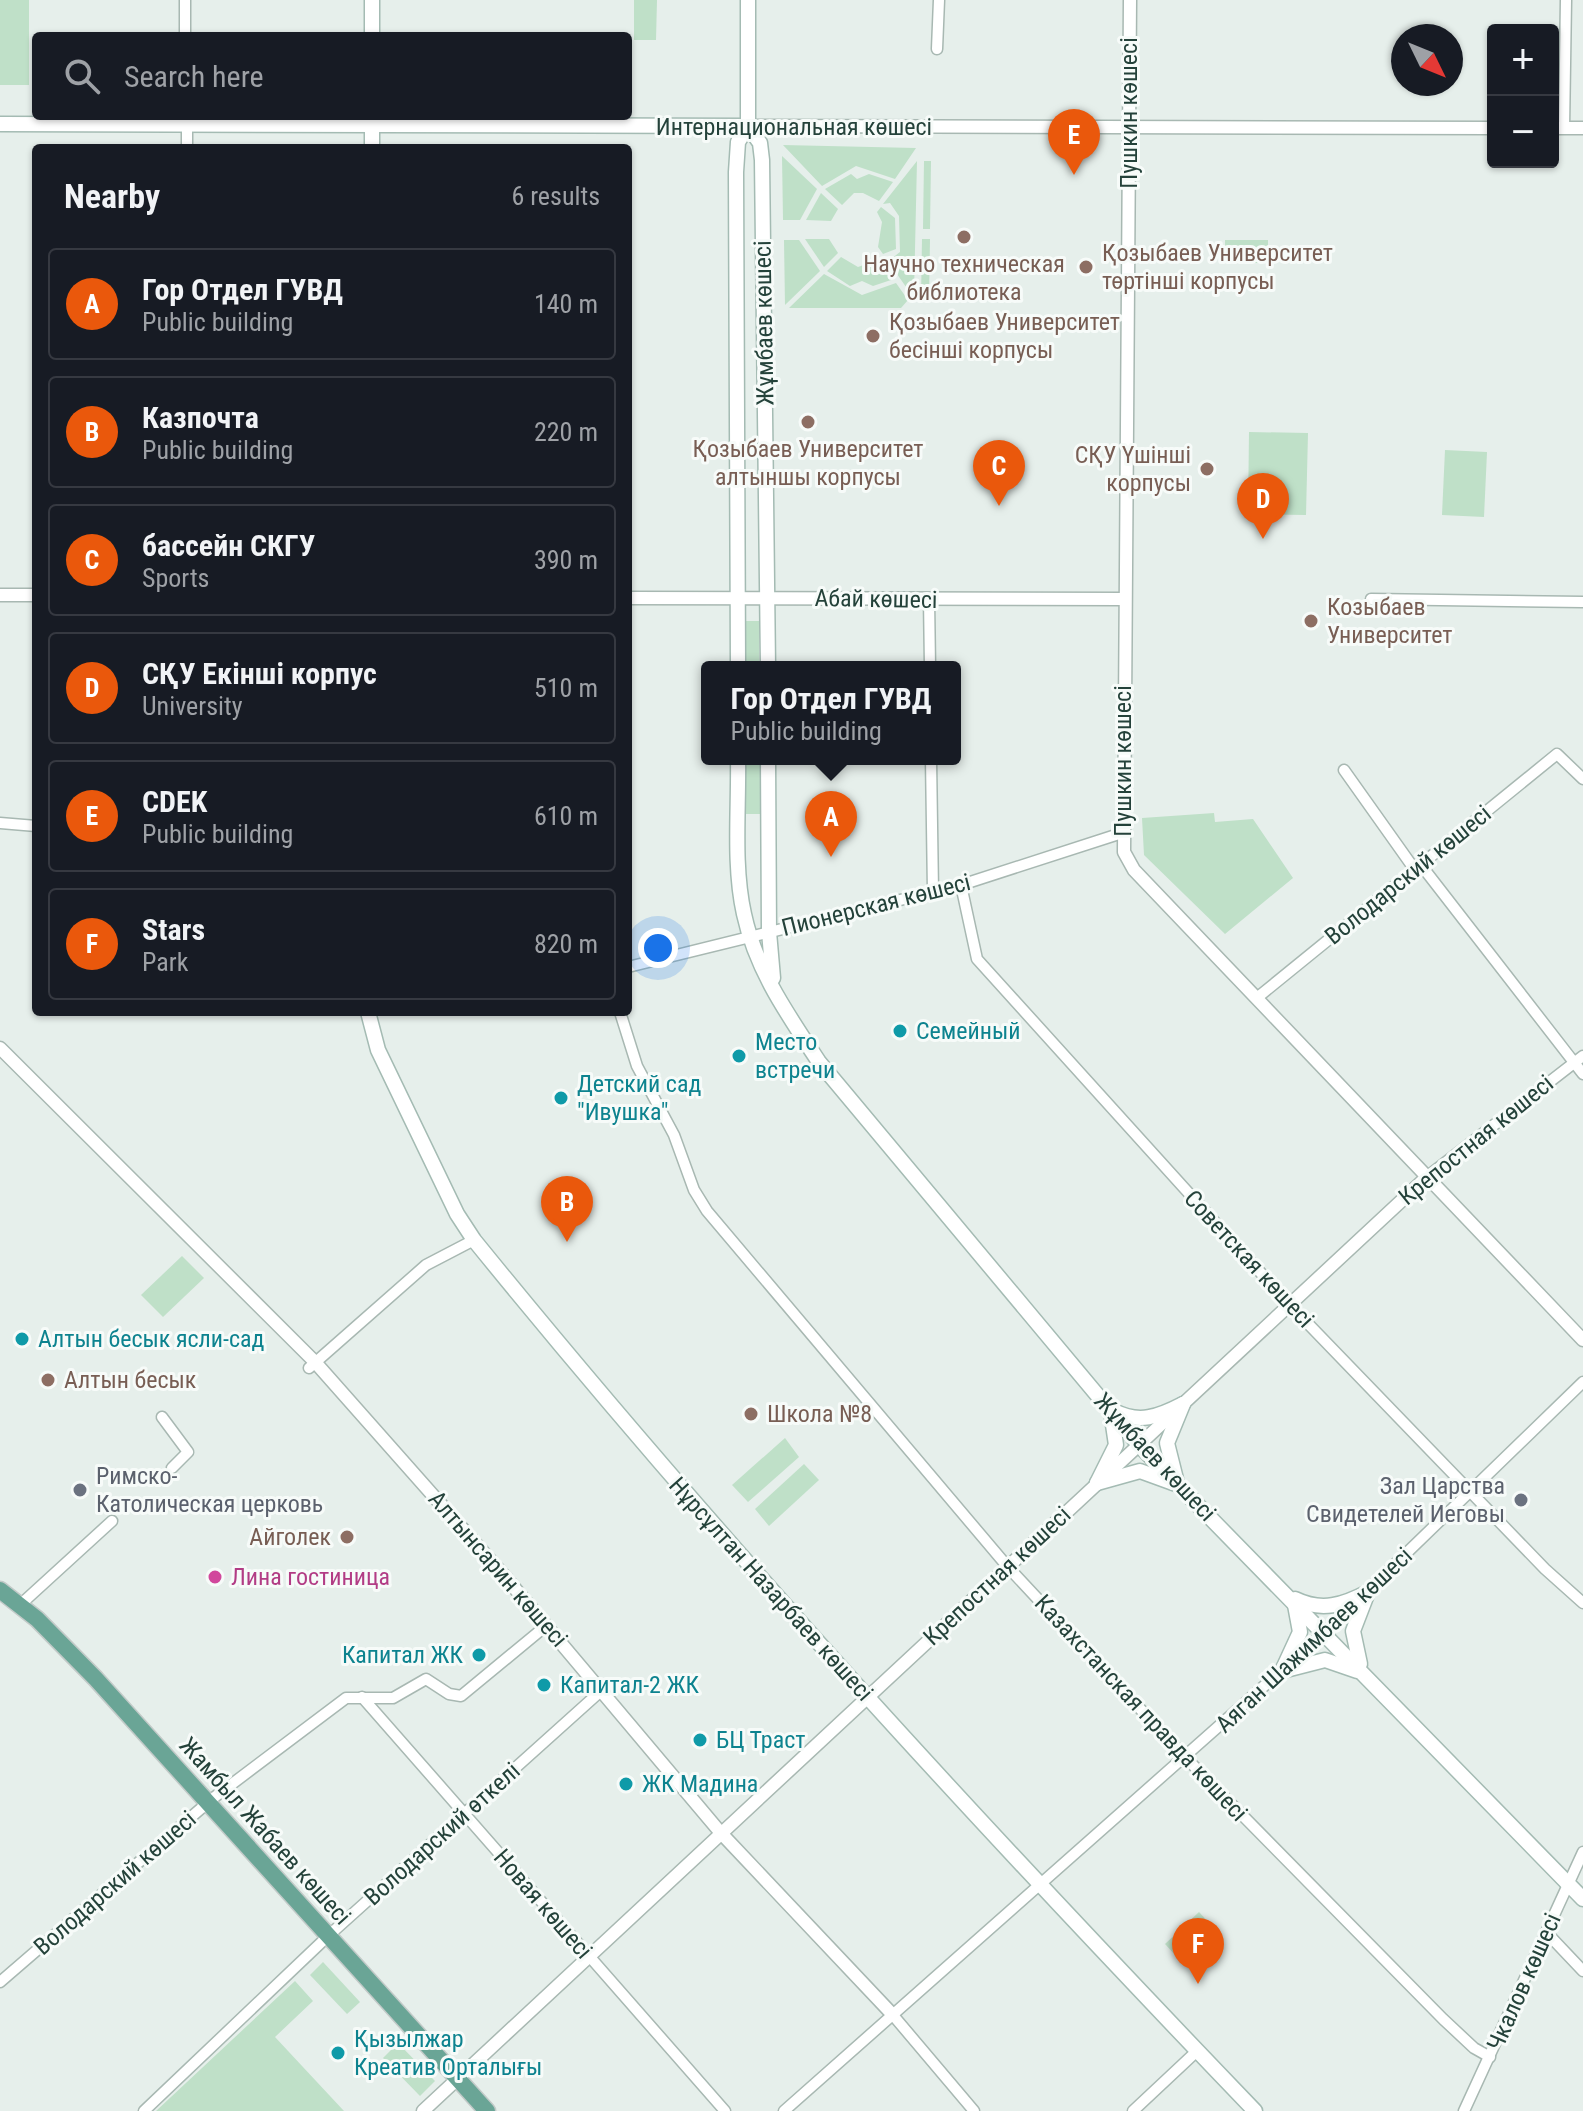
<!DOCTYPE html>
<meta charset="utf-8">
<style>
body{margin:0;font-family:"Roboto Condensed",sans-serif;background:#242831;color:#f1f3f6}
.controls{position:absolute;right:24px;top:24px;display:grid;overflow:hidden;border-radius:8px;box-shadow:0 2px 6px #0004}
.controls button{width:72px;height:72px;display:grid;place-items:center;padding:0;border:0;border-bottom:2px solid #363941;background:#171b24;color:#f1f3f6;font:40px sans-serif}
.compass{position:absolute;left:1391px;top:24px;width:72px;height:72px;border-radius:50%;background:#171b24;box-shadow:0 2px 6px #0004;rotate:133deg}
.you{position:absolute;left:658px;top:948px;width:28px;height:28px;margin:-20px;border:6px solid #fff;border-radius:50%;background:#1a73e8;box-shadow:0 0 0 12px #1a73e833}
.badge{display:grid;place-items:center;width:52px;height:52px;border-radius:50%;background:#ea580c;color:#fff;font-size:26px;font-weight:700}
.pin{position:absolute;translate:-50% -66px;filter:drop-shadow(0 2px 4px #0008)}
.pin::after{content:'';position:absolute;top:42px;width:28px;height:24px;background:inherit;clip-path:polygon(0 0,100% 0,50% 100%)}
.popup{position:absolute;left:701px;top:661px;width:260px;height:104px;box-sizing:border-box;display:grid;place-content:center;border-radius:8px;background:#171b24;filter:drop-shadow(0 2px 6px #0005);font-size:26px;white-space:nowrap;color:#9ea1a6}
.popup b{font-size:30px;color:#f1f3f6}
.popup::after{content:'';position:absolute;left:50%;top:100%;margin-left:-16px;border:16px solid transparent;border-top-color:#171b24}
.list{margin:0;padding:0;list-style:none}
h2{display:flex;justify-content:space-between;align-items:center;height:104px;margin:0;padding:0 32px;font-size:34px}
h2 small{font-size:26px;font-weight:400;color:#9ea1a6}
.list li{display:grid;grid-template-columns:52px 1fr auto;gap:24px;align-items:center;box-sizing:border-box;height:112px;margin:0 16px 16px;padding:0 16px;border:2px solid #363941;border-radius:8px}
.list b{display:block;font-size:30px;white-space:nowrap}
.list p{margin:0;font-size:26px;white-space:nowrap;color:#9ea1a6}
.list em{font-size:26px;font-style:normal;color:#9ea1a6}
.icon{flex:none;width:44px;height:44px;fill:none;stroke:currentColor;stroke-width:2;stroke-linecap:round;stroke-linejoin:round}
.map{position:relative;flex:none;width:1583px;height:2111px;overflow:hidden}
.search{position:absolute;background:#171b24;box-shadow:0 2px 6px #0004;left:32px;top:32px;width:600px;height:88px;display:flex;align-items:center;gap:20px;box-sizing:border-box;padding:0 28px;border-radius:8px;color:#9ea1a6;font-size:30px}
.panel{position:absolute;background:#171b24;box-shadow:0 2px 6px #0004;left:32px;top:144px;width:600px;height:872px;border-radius:8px}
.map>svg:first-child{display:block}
</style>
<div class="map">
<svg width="1583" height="2111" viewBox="0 0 1583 2111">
<rect width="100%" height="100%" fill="#e6efeb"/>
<g fill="#bfe0c8">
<rect x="0" y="0" width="29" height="85"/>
<polygon points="634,0 657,0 656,40 634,40"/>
<polygon points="783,145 916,148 895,179 856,166 822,186"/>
<polygon points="782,156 817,189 800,220 783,220"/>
<polygon points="917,161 914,294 911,294 885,257 891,259 900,252 899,216 890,203 883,204"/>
<polygon points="924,161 931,161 930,229 923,229"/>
<polygon points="851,174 857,179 869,174 893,182 879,201 863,193 854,193 842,205 825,189"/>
<polygon points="821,193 838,209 831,221 806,220"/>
<polygon points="881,207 895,218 896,249 883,254 878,247 882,222 877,212"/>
<polygon points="805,239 829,239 838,253 824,267"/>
<polygon points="922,239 930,239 929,299 921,299"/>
<polygon points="784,240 799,240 820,271 785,305"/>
<rect x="1225" y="240" width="43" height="23"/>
<polygon points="841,257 858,267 880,259 894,279 873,286 862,281 850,286 827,271"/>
<polygon points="824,274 862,295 896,283 908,300 901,308 789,308"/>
<polygon points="1249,432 1308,433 1306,515 1248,514"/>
<polygon points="1445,450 1487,452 1484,517 1442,515"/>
<rect x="745" y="621" width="14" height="46"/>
<rect x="746" y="759" width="14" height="55"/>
<polygon points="1214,813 1215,822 1253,819 1293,878 1225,934 1144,855 1142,818"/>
<polygon points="182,1256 204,1278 163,1317 141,1295"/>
<polygon points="785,1438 799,1457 748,1502 732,1485"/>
<polygon points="804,1464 819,1480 769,1526 755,1509"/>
<polygon points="1199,1912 1211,1925 1177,1957 1165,1944"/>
<polygon points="323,1962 360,2002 347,2014 310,1975"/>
<polygon points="295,1981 313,2001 275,2037 344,2111 156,2111"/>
<polygon points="398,2043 435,2081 420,2096 383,2058"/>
</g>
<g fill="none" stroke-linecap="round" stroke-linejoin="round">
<g stroke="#a8b8b2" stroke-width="13">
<g id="minor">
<polyline points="185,0 185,36"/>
<polyline points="937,49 939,0"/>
<polyline points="187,116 187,148"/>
<polyline points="1564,128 1566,0"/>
<polyline points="929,599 930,667"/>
<polyline points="1371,599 1583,602"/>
<polyline points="931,759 933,892"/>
<polyline points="1344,770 1415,870"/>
<polyline points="0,823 36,826"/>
<polyline points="1421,865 1583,1074"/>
<polyline points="961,885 977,959 1289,1304 1545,1569 1583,1603"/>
<polyline points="628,967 961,885 1122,833"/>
<polyline points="1258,997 1557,754 1583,779"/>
<polyline points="620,1012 637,1066 674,1135 694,1190 707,1211 1007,1566 1186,1758 1443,2019 1474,2048 1490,2057"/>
<polyline points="1428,1176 1583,1056"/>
<polyline points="309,1368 426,1265 474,1240"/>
<polyline points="162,1417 188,1452 172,1468"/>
<polyline points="20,1605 112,1521"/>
<polyline points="362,1697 725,2111"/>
<polyline points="1546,1932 1583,1971"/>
<polyline points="0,1982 212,1799 346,1698 393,1698 426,1679 449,1694 461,1696 547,1625"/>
<polyline points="892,2014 974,2111"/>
<polyline points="144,2111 327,1937 602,1690"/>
<polyline points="784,2111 1324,1633 1583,1382"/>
<polyline points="1133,2111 1197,2051"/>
<polyline points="1464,2111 1583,1852"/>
</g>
</g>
<g stroke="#a8b8b2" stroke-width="15">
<g id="tertiary">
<polyline points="1130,0 1124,852 1134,870 1583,1340"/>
<polyline points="748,126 1493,128"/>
<polyline points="1553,128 1583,128"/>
<polyline points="0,595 36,595"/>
<polyline points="628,598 1124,599"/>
<polyline points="0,1048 315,1362 507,1579 720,1832 892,2014"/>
<polyline points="423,2111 1428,1176"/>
</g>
</g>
<g stroke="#a4bbb3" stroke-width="17">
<g id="secondary">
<polyline points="372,0 372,36"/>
<polyline points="0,124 748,126"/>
<polyline points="748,126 760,143 762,160 768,667"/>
<polyline points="372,148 372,116"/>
<polyline points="738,667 736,172 738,142 748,126 748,0"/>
<path d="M738,759C739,809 733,865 744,914C756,970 788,1015 819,1062L1139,1445L1583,1899"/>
<polyline points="768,759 769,932 773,978"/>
<path d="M368,1012L378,1050L457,1214L474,1240C720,1543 985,1830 1255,2111"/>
<path d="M1114,1411C1139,1424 1158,1417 1183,1404"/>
<polyline points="1176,1479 1167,1443 1183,1404"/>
<polyline points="1097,1483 1140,1471 1173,1483"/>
<polyline points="1097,1483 1116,1445 1112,1418"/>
<path d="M1295,1599C1322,1612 1343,1605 1368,1592"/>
<polyline points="1360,1664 1353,1631 1368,1592"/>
<polyline points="1282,1671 1325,1660 1357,1671"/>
<polyline points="1282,1671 1300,1632 1295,1605"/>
</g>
</g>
<g stroke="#c2cac8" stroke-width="19">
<polyline id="primary" points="0,1590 37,1619 96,1679 487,2111"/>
</g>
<use href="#minor" stroke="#fff" stroke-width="10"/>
<use href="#tertiary" stroke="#fff" stroke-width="12"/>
<use href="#secondary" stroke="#fff" stroke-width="14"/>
<use href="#primary" stroke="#6aa596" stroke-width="16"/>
</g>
<g fill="#8d6e63" stroke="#f7fbf9" stroke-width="3">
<circle cx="964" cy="237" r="8"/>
<circle cx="1086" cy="267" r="8"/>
<circle cx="873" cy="336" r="8"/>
<circle cx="808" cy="422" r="8"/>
<circle cx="1207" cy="469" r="8"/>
<circle cx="1311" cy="621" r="8"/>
<circle cx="48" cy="1380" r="8"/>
<circle cx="751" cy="1414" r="8"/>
<circle cx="347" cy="1537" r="8"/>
</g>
<g fill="#0f9aa8" stroke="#f7fbf9" stroke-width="3">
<circle cx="900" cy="1031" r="8"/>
<circle cx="739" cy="1056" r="8"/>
<circle cx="561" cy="1098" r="8"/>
<circle cx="22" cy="1339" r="8"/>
<circle cx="479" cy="1655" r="8"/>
<circle cx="544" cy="1685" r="8"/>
<circle cx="700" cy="1740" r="8"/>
<circle cx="626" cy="1784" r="8"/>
<circle cx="338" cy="2053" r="8"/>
</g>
<g fill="#6b7280" stroke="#f7fbf9" stroke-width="3">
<circle cx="80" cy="1490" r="8"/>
<circle cx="1521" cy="1500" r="8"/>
</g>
<circle fill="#d1479c" stroke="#f7fbf9" stroke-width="3" cx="215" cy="1577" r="8"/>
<g text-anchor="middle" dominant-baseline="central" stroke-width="6" stroke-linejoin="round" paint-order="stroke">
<g font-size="24" fill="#24423a" stroke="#f7fbf9">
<text transform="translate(1129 113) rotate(-90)">Пушкин көшесі</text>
<text x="794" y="127">Интернациональная көшесі</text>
<text transform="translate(764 323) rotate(-91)">Жұмбаев көшесі</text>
<text transform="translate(876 599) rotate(1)">Абай көшесі</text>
<text transform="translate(1123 761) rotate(-90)">Пушкин көшесі</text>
<text transform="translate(1408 875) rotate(-39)">Володарский көшесі</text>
<text transform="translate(876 905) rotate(-14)">Пионерская көшесі</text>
<text transform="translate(1476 1140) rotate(-39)">Крепостная көшесі</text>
<text transform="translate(1249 1259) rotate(47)">Советская көшесі</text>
<text transform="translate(1155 1457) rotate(47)">Жұмбаев көшесі</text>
<text transform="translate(498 1569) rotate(49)">Алтынсарин көшесі</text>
<text transform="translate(997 1576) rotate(-43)">Крепостная көшесі</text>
<text transform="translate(771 1589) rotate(48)">Нұрсұлтан Назарбаев көшесі</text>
<text transform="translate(1314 1640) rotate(-43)">Аяган Шажимбаев көшесі</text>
<text transform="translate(1141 1708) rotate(47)">Казахстанская правда көшесі</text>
<text transform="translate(265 1831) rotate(48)">Жамбыл Жабаев көшесі</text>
<text transform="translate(442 1834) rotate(-42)">Володарский өткелі</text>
<text transform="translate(115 1883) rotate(-41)">Володарский көшесі</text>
<text transform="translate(543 1904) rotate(49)">Новая көшесі</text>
<text transform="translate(1524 1982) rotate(-66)">Чкалов көшесі</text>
</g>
<g font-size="24" fill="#785e54" stroke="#f7fbf9" text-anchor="start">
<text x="1102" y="253">Қозыбаев Университет<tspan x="1102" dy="28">төртінші корпусы</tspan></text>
<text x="964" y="264" text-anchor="middle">Научно техническая<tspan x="964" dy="28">библиотека</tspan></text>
<text x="889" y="322">Қозыбаев Университет<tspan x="889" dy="28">бесінші корпусы</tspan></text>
<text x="808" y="449" text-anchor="middle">Қозыбаев Университет<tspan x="808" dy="28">алтыншы корпусы</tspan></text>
<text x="1191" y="455" text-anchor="end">СҚУ Үшінші<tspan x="1191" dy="28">корпусы</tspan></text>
<text x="1327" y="607">Козыбаев<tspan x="1327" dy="28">Университет</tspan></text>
<text x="64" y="1380">Алтын бесык</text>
<text x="767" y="1414">Школа №8</text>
<text x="331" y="1537" text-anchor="end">Айголек</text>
</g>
<g font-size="24" fill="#0d838f" stroke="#f7fbf9" text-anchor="start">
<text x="916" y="1031">Семейный</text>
<text x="755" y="1042">Место<tspan x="755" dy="28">встречи</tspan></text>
<text x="577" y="1084">Детский сад<tspan x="577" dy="28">"Ивушка"</tspan></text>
<text x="38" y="1339">Алтын бесык ясли-сад</text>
<text x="463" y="1655" text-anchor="end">Капитал ЖК</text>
<text x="560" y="1685">Капитал-2 ЖК</text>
<text x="716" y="1740">БЦ Траст</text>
<text x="642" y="1784">ЖК Мадина</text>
<text x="354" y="2039">Қызылжар<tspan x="354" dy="28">Креатив Орталығы</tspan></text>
</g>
<g font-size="24" fill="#5b616d" stroke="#f7fbf9" text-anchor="start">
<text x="96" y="1476">Римско-<tspan x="96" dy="28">Католическая церковь</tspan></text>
<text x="1505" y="1486" text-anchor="end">Зал Царства<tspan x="1505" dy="28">Свидетелей Иеговы</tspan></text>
</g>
<g font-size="24" fill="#b23c85" stroke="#f7fbf9" text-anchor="start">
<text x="231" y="1577">Лина гостиница</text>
</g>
</g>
</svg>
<div class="controls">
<button>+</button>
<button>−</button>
</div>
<svg class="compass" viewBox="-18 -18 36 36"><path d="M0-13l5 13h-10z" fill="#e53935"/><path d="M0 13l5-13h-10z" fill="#9ea1a6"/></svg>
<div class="you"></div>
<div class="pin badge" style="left:831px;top:857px">A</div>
<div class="popup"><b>Гор Отдел ГУВД</b>Public building</div>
<div class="pin badge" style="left:567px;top:1242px">B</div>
<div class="pin badge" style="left:999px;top:506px">C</div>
<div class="pin badge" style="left:1263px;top:539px">D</div>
<div class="pin badge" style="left:1074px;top:175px">E</div>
<div class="pin badge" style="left:1198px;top:1984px">F</div>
<div class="search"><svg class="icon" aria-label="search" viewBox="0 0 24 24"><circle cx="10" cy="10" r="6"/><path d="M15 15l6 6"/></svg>Search here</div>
<section class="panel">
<h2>Nearby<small>6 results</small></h2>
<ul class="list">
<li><span class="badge">A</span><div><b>Гор Отдел ГУВД</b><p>Public building</p></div><em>140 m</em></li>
<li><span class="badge">B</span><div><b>Казпочта</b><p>Public building</p></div><em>220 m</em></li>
<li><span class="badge">C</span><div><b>бассейн СКГУ</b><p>Sports</p></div><em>390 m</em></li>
<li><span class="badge">D</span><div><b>СҚУ Екінші корпус</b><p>University</p></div><em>510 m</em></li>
<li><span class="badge">E</span><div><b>CDEK</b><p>Public building</p></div><em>610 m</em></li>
<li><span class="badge">F</span><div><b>Stars</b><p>Park</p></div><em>820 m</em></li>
</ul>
</section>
</div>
